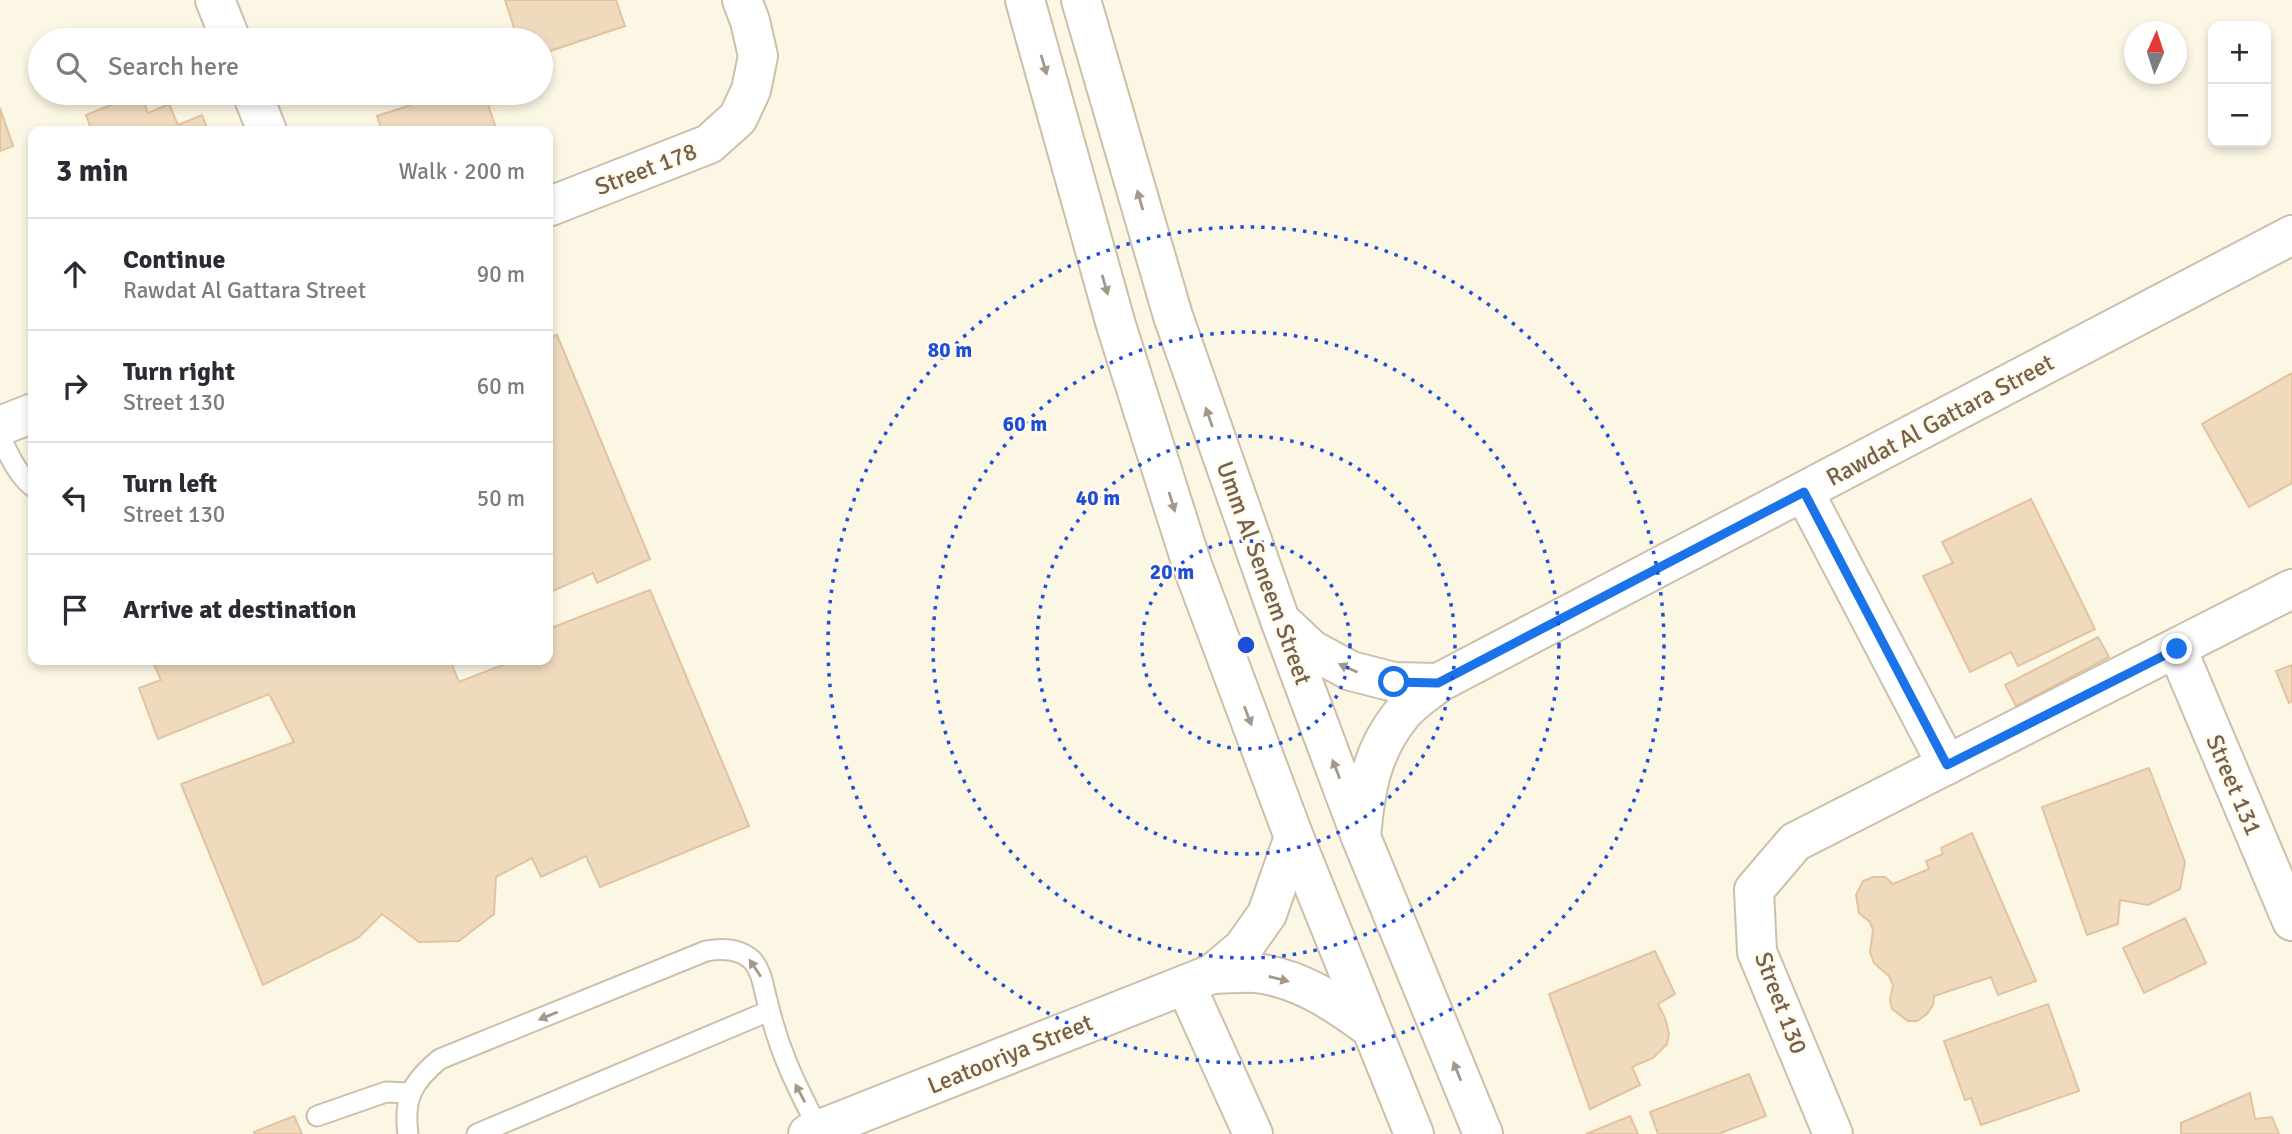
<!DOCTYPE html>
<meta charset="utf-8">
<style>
body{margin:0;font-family:Signika,sans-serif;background:#f7f7f7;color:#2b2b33}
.controls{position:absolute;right:21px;top:21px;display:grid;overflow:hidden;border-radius:14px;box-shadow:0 4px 10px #0003}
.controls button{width:63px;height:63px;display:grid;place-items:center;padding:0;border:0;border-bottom:2px solid #e1e1e2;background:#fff;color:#2b2b33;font:35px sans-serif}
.compass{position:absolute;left:2124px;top:21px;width:63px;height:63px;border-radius:50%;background:#fff;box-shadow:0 4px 10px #0003;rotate:3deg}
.stop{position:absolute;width:21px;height:21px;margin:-16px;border:5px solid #1a73e8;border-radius:50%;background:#fff}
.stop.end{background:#1a73e8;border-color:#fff;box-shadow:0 2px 7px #0008}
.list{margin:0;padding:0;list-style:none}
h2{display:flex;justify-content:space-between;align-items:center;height:91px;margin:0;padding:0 28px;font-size:30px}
h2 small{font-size:23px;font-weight:400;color:#7c7c81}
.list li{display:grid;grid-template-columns:46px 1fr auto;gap:21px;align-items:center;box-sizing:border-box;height:112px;padding:0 28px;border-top:2px solid #e1e1e2}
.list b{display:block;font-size:26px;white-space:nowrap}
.list p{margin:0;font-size:23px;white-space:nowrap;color:#7c7c81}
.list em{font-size:23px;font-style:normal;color:#7c7c81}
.icon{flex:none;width:38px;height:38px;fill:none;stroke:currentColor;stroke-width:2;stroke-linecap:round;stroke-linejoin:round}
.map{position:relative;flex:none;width:2292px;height:1134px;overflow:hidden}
.search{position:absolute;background:#fff;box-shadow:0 4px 10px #0003;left:28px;top:28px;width:525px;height:77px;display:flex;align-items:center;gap:18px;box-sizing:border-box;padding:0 24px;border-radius:38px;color:#7c7c81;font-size:26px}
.panel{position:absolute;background:#fff;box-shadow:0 4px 10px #0003;left:28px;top:126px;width:525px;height:539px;border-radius:14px}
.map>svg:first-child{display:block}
</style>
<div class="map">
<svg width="2292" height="1134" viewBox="0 0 2292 1134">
<rect width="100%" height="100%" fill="#fcf6e5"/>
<g fill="#f0dabe" stroke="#e3c39e" stroke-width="2">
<polygon points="505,0 616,0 625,26 541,54 541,40 518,40"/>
<polygon points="140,93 148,113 169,104 178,125 202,115 208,131 92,131 86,115"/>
<polygon points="448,93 484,93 497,131 382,131 377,116"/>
<polygon points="0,108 13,146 0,151"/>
<polygon points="557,335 650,559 597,583 593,573 548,593 548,338"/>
<polygon points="2292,373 2292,483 2249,507 2202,424"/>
<polygon points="2031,499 2095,629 2018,666 2011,652 1970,672 1923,576 1953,563 1942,542"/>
<polygon points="650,590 749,826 600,887 586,856 541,877 532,858 496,877 494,914 459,941 419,942 382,914 358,938 263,985 181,784 294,742 269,694 158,739 139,688 161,680 152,660 450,660 459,682 515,660 548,660 548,629"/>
<polygon points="2098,637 2109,657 2016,706 2005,685"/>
<polygon points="2292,665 2292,701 2289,703 2276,671"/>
<polygon points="2149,768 2185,862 2180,889 2148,905 2120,900 2118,924 2087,935 2042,807"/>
<polygon points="1972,833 2036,981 1998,995 1991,977 1934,996 1933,1005 1927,1014 1917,1021 1908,1021 1892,1009 1890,1000 1893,985 1889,976 1874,963 1870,952 1873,930 1870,922 1859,913 1856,895 1863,881 1873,877 1885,877 1893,884 1929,869 1926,861 1943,854 1941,848"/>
<polygon points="2185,918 2206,963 2144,993 2123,948"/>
<polygon points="1655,951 1675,994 1658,1004 1665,1018 1669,1033 1667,1044 1653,1058 1632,1067 1640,1085 1590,1109 1549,994"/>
<polygon points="2048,1004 2079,1091 1981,1125 1971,1098 1965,1100 1944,1041"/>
<polygon points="1749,1074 1766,1116 1718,1134 1658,1134 1650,1112"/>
<polygon points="2250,1093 2255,1119 2272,1117 2279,1134 2181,1134 2181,1123"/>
<polygon points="294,1116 302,1134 255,1134 254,1132"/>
<polygon points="1630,1116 1638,1134 1586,1134"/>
</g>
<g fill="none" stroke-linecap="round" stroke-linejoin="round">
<g stroke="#cdbfac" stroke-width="23">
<g id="lane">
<path d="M0,436C9,455 17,474 33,487"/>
<polyline points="317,1116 386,1092 410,1093"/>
<path d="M408,1134C403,1098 413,1081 440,1059L706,951C722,948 739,948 752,960C762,971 763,986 767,1000C779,1052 795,1083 819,1130"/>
<polyline points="477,1134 769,1011"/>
</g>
</g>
<g stroke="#cdbfac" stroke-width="42">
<g id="street">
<polyline points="215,0 231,40"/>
<polyline points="252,93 267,131"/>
<polyline points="548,207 709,144 738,118 751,90 758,56 750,21 742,0"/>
<polyline points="0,426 33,413"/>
<polyline points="1804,492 1947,765"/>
<polyline points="1280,620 1312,650 1351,671 1394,682 1438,683"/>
<polyline points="2177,649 2292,921"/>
<path d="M1361,837C1365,791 1371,752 1401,715C1410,703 1426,693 1438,683L2292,235"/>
<path d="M1212,974C1226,974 1242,972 1256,973C1299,978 1335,1002 1369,1027"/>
<polyline points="1186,986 1253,1134"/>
<polyline points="808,1134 1212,974 1243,948 1267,914 1294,837"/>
<polyline points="1833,1134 1757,952 1754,890 1795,842 2292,589"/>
</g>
</g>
<g stroke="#cebea7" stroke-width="42">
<g id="secondary">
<polyline points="1025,0 1116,325 1192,565 1294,837 1414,1134"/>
<polyline points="1081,0 1173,316 1280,620 1361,837 1483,1134"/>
</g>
</g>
<use href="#lane" stroke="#fff" stroke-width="19"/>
<use href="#street" stroke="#fff" stroke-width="38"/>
<use href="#secondary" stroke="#fff" stroke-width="38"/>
</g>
<defs><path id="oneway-solid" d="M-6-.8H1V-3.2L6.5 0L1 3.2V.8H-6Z" transform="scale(1.75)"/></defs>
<g fill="#a5988a">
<use href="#oneway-solid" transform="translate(1044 65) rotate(74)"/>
<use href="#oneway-solid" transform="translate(1140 200) rotate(-106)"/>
<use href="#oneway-solid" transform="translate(1105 285) rotate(74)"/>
<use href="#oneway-solid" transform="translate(1209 417) rotate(-109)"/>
<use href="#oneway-solid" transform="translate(1172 502) rotate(73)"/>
<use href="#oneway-solid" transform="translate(1348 668) rotate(-156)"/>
<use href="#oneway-solid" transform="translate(1248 716) rotate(69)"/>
<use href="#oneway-solid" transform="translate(1336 769) rotate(-111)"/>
<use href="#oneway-solid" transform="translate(755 968) rotate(-124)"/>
<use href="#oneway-solid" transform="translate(1279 979) rotate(14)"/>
<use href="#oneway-solid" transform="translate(548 1016) rotate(158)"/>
<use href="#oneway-solid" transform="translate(1457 1071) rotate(-112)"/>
<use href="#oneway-solid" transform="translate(800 1093) rotate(-118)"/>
</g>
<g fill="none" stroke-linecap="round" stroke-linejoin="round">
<polyline stroke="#1a73e8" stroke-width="9" points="1394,682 1438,683 1804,492 1947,765 2177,649"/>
</g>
<g fill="none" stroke="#1d4ed8" stroke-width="3.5" stroke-dasharray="3.5 7">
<circle cx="1246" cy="645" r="104"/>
<circle cx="1246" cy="645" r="209"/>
<circle cx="1246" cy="645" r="313"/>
<circle cx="1246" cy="645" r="418"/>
</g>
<g text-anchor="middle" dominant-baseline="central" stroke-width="5" stroke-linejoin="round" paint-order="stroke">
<g font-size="24" fill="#74604b" stroke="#fffaeb">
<text transform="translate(646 169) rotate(-21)">Street 178</text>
<text transform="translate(1940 420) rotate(-28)">Rawdat Al Gattara Street</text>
<text transform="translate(1264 573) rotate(70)">Umm Al Seneem Street</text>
<text transform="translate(2234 785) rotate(67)">Street 131</text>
<text transform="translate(1781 1003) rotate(69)">Street 130</text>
<text transform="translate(1010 1054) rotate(-22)">Leatooriya Street</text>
</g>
</g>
<circle cx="1246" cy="645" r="10" fill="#1d4ed8" stroke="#fffaeb" stroke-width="3.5"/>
<g font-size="21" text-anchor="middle" font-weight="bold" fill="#1d4ed8" stroke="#fffaeb" stroke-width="5" stroke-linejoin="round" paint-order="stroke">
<text x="950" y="357">80 m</text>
<text x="1025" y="431">60 m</text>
<text x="1098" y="505">40 m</text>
<text x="1172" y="579">20 m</text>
</g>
</svg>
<div class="controls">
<button>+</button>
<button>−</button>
</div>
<svg class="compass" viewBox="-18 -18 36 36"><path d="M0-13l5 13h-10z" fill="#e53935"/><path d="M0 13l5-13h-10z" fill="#7c7c81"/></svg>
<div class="stop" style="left:1394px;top:682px"></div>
<div class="stop end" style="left:2177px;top:649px"></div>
<div class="search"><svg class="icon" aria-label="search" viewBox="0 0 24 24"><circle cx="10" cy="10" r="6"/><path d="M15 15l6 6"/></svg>Search here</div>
<section class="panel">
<h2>3 min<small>Walk · 200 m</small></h2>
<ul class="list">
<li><svg class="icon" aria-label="ahead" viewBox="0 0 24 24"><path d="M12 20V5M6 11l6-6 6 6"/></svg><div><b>Continue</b><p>Rawdat Al Gattara Street</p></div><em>90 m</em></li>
<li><svg class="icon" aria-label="right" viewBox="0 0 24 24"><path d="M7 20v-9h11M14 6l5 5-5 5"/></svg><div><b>Turn right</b><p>Street 130</p></div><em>60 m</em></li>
<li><svg class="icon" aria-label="left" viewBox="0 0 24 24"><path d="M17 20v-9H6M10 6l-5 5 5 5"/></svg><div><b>Turn left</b><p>Street 130</p></div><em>50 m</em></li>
<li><svg class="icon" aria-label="arrive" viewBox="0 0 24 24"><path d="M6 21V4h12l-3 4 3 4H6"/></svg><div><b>Arrive at destination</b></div></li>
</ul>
</section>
</div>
